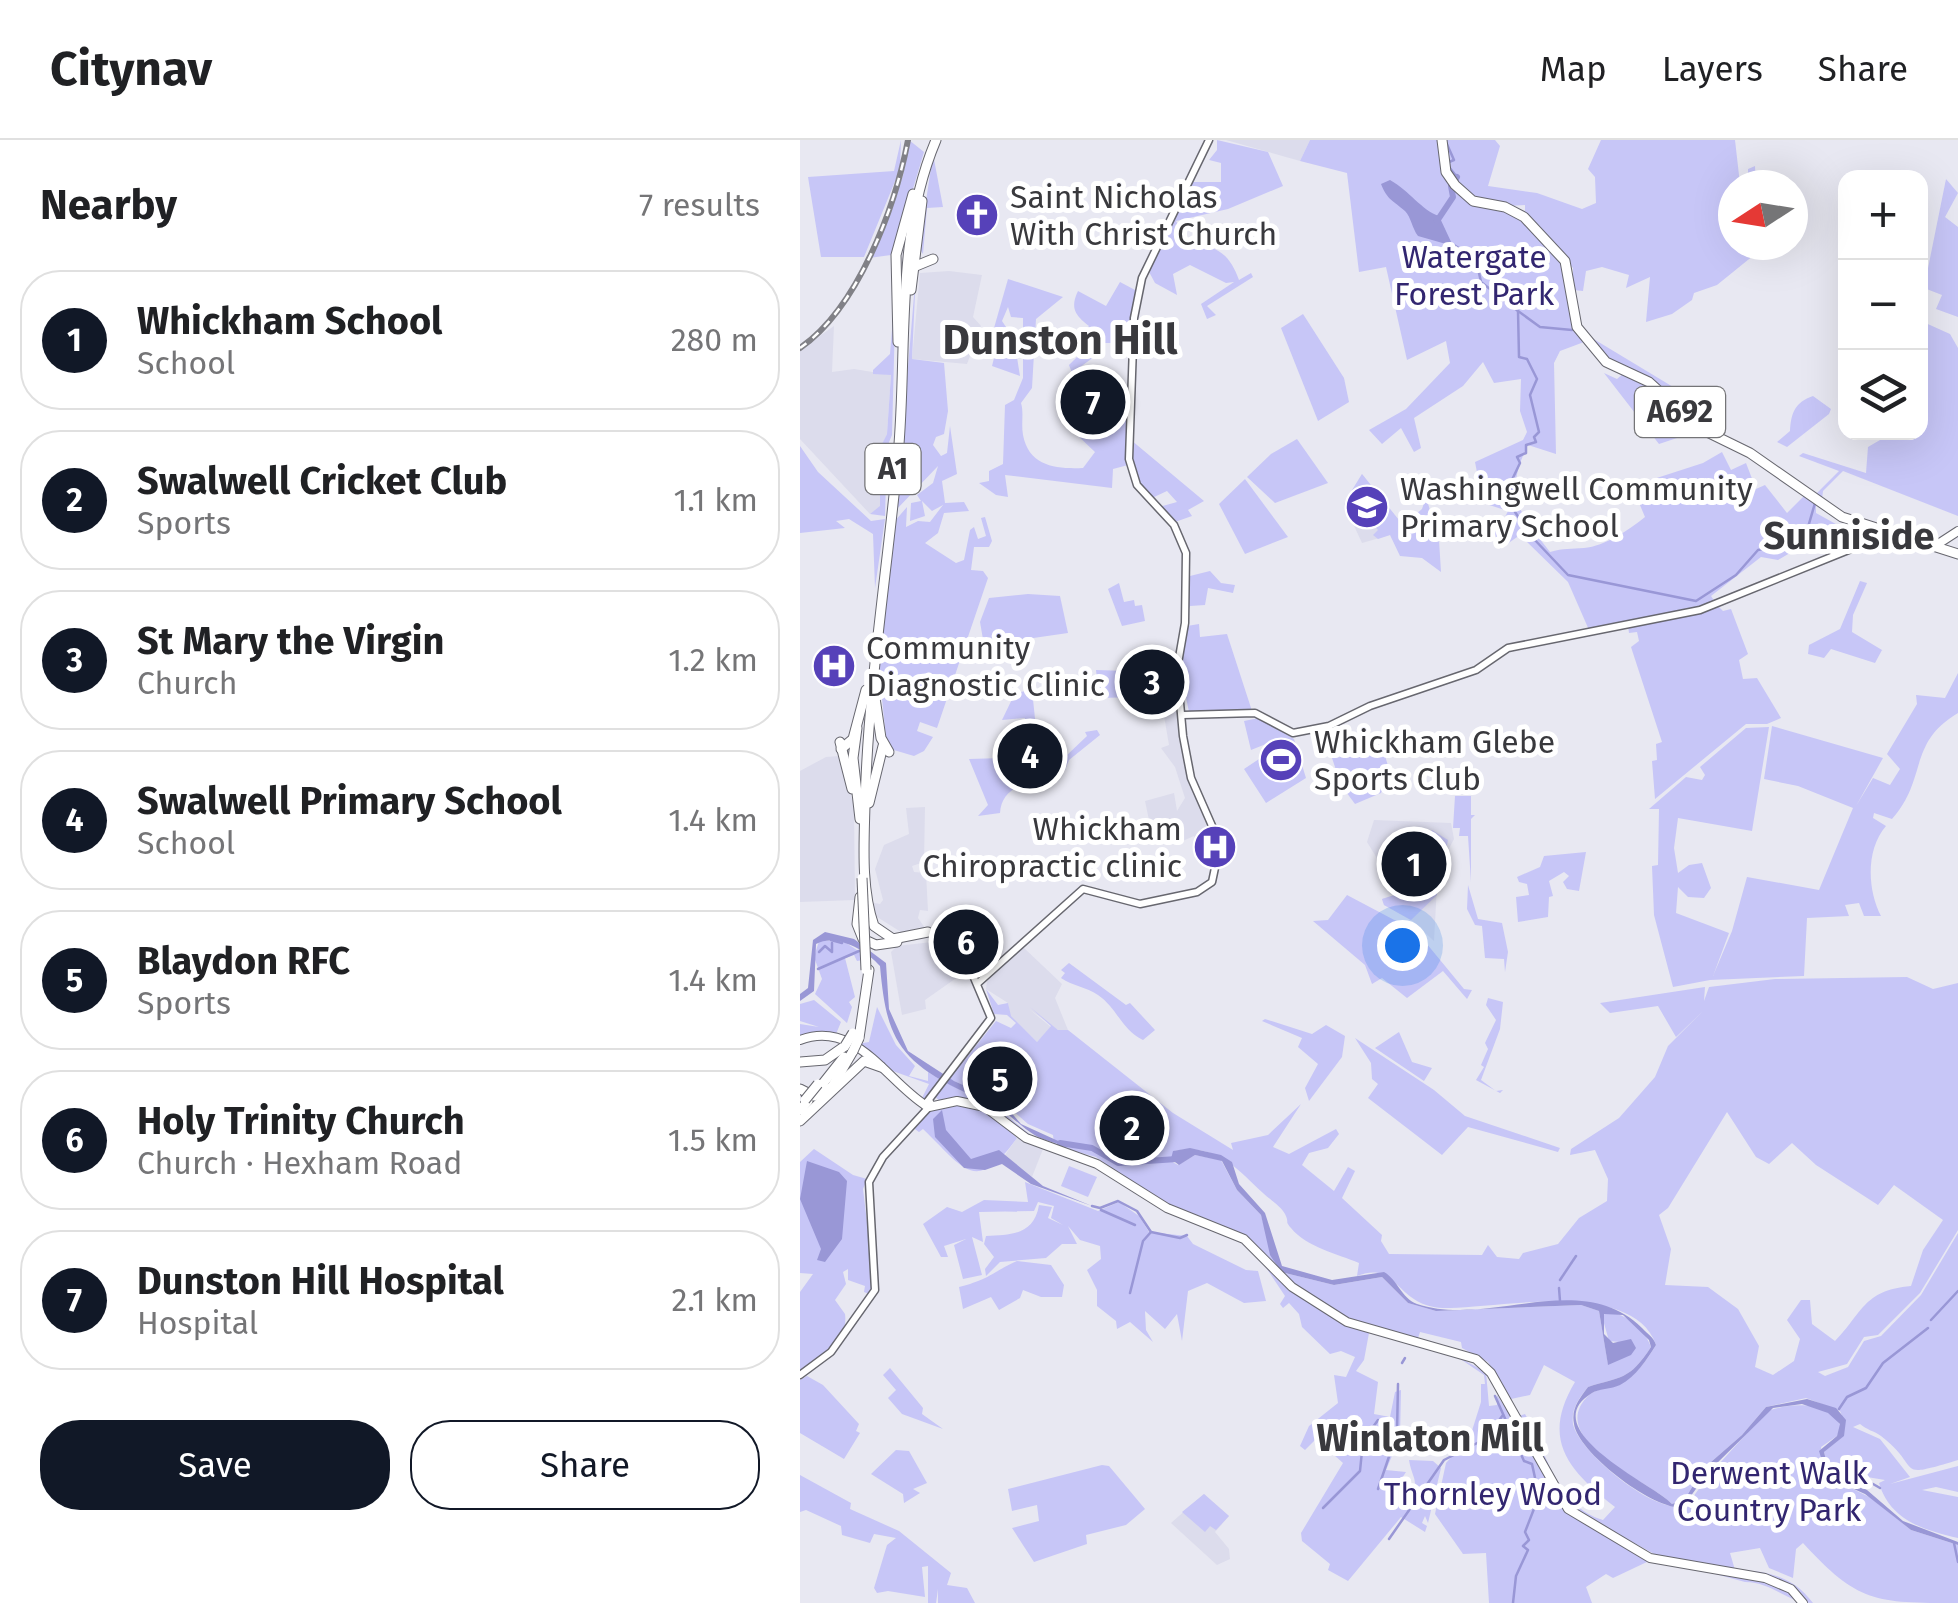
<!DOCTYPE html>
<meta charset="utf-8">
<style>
body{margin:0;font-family:"Fira Sans",sans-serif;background:#f6f6f6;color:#202124}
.controls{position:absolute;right:30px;top:30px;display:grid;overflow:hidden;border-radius:20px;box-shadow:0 10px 40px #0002}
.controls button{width:90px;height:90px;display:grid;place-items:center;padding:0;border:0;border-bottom:2px solid #e0e0e0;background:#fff;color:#202124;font:50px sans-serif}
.compass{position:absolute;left:918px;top:30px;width:90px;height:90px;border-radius:50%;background:#fff;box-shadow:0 10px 40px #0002;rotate:258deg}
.you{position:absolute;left:602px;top:805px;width:35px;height:35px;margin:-25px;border:8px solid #fff;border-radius:50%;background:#1a73e8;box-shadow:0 0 0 15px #1a73e833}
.badge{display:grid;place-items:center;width:65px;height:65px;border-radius:50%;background:#111827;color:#fff;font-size:32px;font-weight:700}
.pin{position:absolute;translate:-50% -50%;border:5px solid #fff;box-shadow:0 2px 10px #0006}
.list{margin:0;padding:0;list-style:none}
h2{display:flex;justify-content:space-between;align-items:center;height:130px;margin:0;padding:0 40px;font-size:42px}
h2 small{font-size:32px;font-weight:400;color:#757577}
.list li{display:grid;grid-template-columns:65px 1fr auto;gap:30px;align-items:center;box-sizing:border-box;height:140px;margin:0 20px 20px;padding:0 20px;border:2px solid #e0e0e0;border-radius:40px}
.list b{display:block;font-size:38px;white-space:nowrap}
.list p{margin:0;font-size:32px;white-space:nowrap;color:#757577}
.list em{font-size:32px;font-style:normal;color:#757577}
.actions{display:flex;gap:20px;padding:30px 40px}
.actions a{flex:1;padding:22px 0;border:2px solid #111827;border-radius:40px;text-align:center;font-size:35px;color:#111827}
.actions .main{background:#111827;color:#fff}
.icon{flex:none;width:55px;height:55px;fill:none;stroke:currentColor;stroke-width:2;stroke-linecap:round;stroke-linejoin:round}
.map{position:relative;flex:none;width:1158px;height:1463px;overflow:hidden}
header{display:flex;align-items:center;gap:60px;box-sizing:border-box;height:140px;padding:0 50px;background:#fff;border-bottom:2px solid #e0e0e0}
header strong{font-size:48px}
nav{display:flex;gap:55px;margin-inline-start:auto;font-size:35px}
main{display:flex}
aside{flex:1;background:#fff}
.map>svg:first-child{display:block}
</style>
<header>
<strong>Citynav</strong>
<nav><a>Map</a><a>Layers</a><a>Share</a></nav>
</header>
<main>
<aside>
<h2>Nearby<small>7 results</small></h2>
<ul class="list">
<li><span class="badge">1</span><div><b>Whickham School</b><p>School</p></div><em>280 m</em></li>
<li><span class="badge">2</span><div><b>Swalwell Cricket Club</b><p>Sports</p></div><em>1.1 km</em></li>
<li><span class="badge">3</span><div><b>St Mary the Virgin</b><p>Church</p></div><em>1.2 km</em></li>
<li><span class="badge">4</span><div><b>Swalwell Primary School</b><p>School</p></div><em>1.4 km</em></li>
<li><span class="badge">5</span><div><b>Blaydon RFC</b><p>Sports</p></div><em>1.4 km</em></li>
<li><span class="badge">6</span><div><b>Holy Trinity Church</b><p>Church · Hexham Road</p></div><em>1.5 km</em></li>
<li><span class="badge">7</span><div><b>Dunston Hill Hospital</b><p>Hospital</p></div><em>2.1 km</em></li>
</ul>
<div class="actions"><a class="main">Save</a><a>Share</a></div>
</aside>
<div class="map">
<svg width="1158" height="1463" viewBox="0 0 1158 1463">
<rect width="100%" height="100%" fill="#e8e8f2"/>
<g fill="#dcdcec">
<polygon points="426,0 510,0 500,21"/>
<polygon points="149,131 182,135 173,177 181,186 167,224 112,219 120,133"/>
<polygon points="34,186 32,232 54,229 91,235 87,294 80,309 80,367 70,374 0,299 0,210"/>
<polygon points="279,247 308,248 317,270 315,283 301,289 294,280 285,285 269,271"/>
<polygon points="562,334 591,372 590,395 562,403 544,364"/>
<polygon points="378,548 390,636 422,695 427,693 437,701 432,717 411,709 412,704 400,709 394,696 378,703 376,681 366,685 368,696 353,699 345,661 374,653 377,671 385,658 375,627 361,608 369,605 363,570 373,562 371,550"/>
<polygon points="245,595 247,630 215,643 209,611"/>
<polygon points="39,616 54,666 55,760 0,762 0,631 26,617"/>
<polygon points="125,667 124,722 112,726 114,732 126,733 128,771 120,770 118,778 125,788 101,792 74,775 74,763 80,764 83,760 75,729 84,705 109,694 106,668"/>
<polygon points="574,680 651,683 654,699 647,712 646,742 623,742 597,751 567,702"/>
<polygon points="623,746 637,746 634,801 614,782 584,765 582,759"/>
<polygon points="132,802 155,811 169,829 125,860 126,869 102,875 91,812 97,806"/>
<polygon points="223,807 262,844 255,858 268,890 258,890 229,869 251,887 237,902 210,876 208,863 186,849 187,841"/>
<polygon points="217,998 243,1009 232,1037 205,1015"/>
<polygon points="404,1354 429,1376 415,1392 429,1409 430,1419 417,1425 371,1383"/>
</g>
<g fill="#c7c6f7" fill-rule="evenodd">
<polygon points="101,0 100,29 64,117 21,117 8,37 94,31"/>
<polygon points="109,0 124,12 95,109 91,115 69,118 103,36"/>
<path d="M417,0L468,12L483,46L428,69L376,81L390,105C417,104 430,115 439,140L451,133L453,137L407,166L416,175L407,179L401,164L434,142L426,143L390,125L373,134L377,155L355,143L348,130L391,42H421V23L409,20L417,10Z"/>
<path d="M510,0H695L700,6L688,46L737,53L782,69L796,63L795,37L788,29L801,0H935L940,44L948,41V29L955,26L956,45H933V105H957L959,111L917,145L894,153L892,160L872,174L846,182L850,137L826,148L829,135L802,127L786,131L783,151L773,150V128L725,75V65L707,66L762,121L784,202L760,211L754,223L756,314L728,305C703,355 719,373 750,412C764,408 771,409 784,408C805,406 829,390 845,377L832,346L903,323L922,312L931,330L946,323L956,349L965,345L987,373L1007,353L1016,360V373L1052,393L1045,406L1020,408L1007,403L978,420L961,417L911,456L915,462L880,474L789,490L768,442L720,395L700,409L689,377L704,379L708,371L683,363L675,322L723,300L727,292L720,271L721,239L694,243L683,222L663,246L614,278L621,308L614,312L601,288L582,304L569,290L606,269L650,223L646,201L607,220L586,127L559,132L547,33L500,21Z"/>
<polygon points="133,14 143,67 127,68 123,114 119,108"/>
<polygon points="1146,39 1158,53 1145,77 1158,87 1158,177 1136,169 1142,155 1124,148"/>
<polygon points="116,132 112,219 144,223 148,271 144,294 136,297 133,305 141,316 147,313 150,286 157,334 142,341 145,363 164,362 169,371 144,373 138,393 125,403 156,423 164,420 170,390 174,387 178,399 186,396 181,378 185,377 192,401 189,407 174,407 171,430 183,431 188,438 137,588 120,582 117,591 133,597 124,611 114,616 87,608 78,519 94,382 107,367 106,387 118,381 130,382 143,365 132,371 122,361 125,376 110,381 111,363 121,361 117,355 133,343 138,326 96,370"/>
<path d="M208,139L263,157L236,179L232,248L221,263C224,272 221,284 223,295C229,327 257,329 283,328L295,312L277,295L276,279L285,286L294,281L299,288L314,283L311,275L317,269L308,248L329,258L328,325L313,329L312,348L205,335L208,357L196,355L179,343L189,341V331L203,324L205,265L214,260L223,238V178L211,177L208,167L202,181L214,199L220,236L192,226L194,218L186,216Z"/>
<polygon points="96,142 92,295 87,307 85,376 70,374 80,366 80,308 87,294 91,235 73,234 73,230 90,214"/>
<path d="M320,142L337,151L331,212L323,203H305L302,211L272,233L269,225L285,209L284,192L289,186C275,175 270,168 278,151L306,166Z"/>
<polygon points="503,174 544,238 549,262 518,281 481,188"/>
<polygon points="1121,181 1150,194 1158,208 1158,376 1043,331 1023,351 1022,359 1015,355 1039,331 999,316 1003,313 1066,333 1068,307 1092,293 1120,292"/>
<polygon points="782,192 893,259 884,273 851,241 811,223"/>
<polygon points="804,233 817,239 824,233 859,253 855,259 865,270 872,267 881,275 874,284 884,290 883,296 859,304"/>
<path d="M1013,256L1031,269L1029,274L987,307L977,302L990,291C991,273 995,262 1013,256Z"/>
<polygon points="497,299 528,343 475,363 447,337 471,314"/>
<path d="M331,300L404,361L388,370L392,376L375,382L359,367L377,362L367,351L352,358C334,339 332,325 331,300Z"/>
<polygon points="0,306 18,332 71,381 85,379 75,448 73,394 49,379 36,381 45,388 0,393"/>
<polygon points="562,334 603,385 622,369 626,357 639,400 641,432 622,418 600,416 590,395 578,399 573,395 578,390 549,355"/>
<polygon points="445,339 488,397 445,414 419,364"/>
<polygon points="410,431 421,443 435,445 433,453 408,448 405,465 390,466 387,474 390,436"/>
<polygon points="1060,441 1067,443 1053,475 1052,492 1087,513 1082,510 1075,523 1031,509 1024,518 1008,514 1009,505 1040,489"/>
<polygon points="319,443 324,462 334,460 335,466 342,465 345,481 322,486 308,449"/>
<polygon points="228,454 260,456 268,493 184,505 180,482 189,458"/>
<polygon points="917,465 923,471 931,469 948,514 939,520 943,539 957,538 981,578 967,584 946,584 855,659 852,621 857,620 856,604 862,602 831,507 839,501 837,492 829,493 828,486"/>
<polygon points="399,484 400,497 427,494 452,571 389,572 381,533 387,486"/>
<polygon points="296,530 328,531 333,546 341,535 345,551 337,557 299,558"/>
<path d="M1158,533V573C1107,603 1128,639 1092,679L1074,673L1073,678L1086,686C1066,709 1067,749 1081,776H1064L1059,763L1045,765L1049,776L1007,778L1004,836L910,840L873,847L854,775L852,726L858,725L859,669H849L886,637L902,640L905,635L900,627L946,588L969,587L952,691L878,678L874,708L878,733L889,725L902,723L911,748L904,758L888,757L878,747L876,773L929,793L913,836L932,791L947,737L1019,750L1053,668L998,646L964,639L972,586L1083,618L1056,666L1073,638L1090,645L1100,629L1087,614L1117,564L1116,555L1145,558Z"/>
<path d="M232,550L236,588L245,595L253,621L266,616L287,596L285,592L297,590L300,595L269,620L265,630C241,642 202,640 200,673L178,676L188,665L169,619L202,618L203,608L209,607L215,643L236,634L223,601L225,578L202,580L215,553Z"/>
<polygon points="459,578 494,599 506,638 466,663 444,629 471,611 466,604 451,610 444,581"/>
<polygon points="584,612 590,633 581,653 555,664 541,645 532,618"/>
<polygon points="655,656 671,656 671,675 675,675 671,679 671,742 668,696 659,696 660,688 653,688"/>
<polygon points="632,690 648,700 645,715 640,713 647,718 642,727 617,716"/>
<polygon points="786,712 779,751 767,749 763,742 769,736 764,732 749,741 753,756 749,757 748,777 718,782 716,757 729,755 727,744 719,742 717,737 740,727 744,716"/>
<polygon points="668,745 678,779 702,783 708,812 705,832 704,819 685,818 682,786 675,785 667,769"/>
<polygon points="623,746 637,746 637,755 611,780 584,765 582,759"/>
<polygon points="547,755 617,792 664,849 672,850 667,859 643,831 607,858 582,838 572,844 565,825 513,781 528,780"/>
<polygon points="19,801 43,801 63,814 63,820 57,821 54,815 45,818 55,857 49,862 52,867 47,883 15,854 22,839 14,817"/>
<path d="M269,823L326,865L330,863L355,890L343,900C322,890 317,868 298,855C286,847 273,846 261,838L265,833L261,830Z"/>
<path d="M1107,837L1133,849L1158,843V1090L1120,1153L1078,1195L1064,1197L1047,1224L1018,1232L1025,1236L1048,1227L1064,1201L1081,1196L1121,1155L1158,1093V1320C1092,1340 1124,1329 1081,1296C1074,1291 1067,1290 1060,1284L1053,1287L1080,1299L1110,1337L1090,1344L1158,1326V1352L1136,1347L1122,1350L1158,1357V1398C1123,1390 1090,1380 1079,1343L1085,1340L1061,1336L1047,1341L1029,1332L1024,1312C1039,1295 1051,1295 1040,1271L1006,1258L966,1267L942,1295L903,1329L885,1359L872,1364C852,1342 742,1300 789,1255C798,1247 814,1248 825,1241C838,1233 848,1218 856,1205C834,1140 702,1167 650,1168C594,1170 601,1119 557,1136L559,1123C538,1114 506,1107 491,1088C484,1080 490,1084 485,1074C481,1066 469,1059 463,1053C436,1028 417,1003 374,1011L372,1017L325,1022L367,1019L378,1025L395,1015L421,1020L437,1050L461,1075L475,1124L481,1132L534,1145L582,1137L608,1163L636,1171L781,1165L799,1171L808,1224L820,1217L819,1202L809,1201L802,1176L807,1172C825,1172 846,1191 851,1207C829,1241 821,1236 788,1247C779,1258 771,1269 773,1284C779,1313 862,1381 888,1364C912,1329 940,1301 968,1271C992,1262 1027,1261 1041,1286L1037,1296L1021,1307L1025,1335L1071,1358L1111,1390L1158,1405V1463C1075,1463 1058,1463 1003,1403L996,1409L993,1438L969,1428L960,1408L930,1413L935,1430C968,1431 993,1436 1013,1463C986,1463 973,1442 945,1442L867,1421L774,1370L759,1353L688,1222L662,1208L661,1202L620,1192L617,1201L548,1180L482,1136L450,1100L355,1059L296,1017L232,999L197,970L140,961L135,957L146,943L193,964L233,997L254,1003L253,995L228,984L203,962L149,939L196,881L211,888L216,883L207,875L194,874L186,849L198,865L208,863L211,876L237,902L251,886L230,867L258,890H268L373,973L433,1010L431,1003L468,995L501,964L473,1007L489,1014L536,989L539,994L528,1008L509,1013L502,1025L534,1051L548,1027L555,1031L542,1058L582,1095L581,1101L589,1114L682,1115L688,1105L697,1117L719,1119L723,1113L758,1104L779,1078L807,1061L808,1039L795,1010L770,1015L771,1009L819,978L855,937L868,906L902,872L876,897L858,866L810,873L800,863L905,847L904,861L909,847L975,839ZM927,972L956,1017L969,1024L992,1003L1016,1025L1078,1065L1094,1045L1143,1080L1123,1110L1111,1146C1063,1150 1062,1174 1035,1201L1012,1184L1010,1160H1001L987,1180L1000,1199L994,1221L973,1235L955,1227L959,1206L938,1169L908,1147L865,1145L871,1109L859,1075L868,1068ZM744,1225L775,1242C741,1299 767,1329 815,1367L803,1380C756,1366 747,1312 725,1274L719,1276L711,1259L730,1255Z"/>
<polygon points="688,858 703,862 700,889 681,940 696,951 703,950 700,953 676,940 684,927 681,925 688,909 685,903 696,880 686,865"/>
<polygon points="14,860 41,882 36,894 0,897 0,884 19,887 0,881 0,864"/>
<polygon points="77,867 96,905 115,926 109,936 128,941 128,932 141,940 127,959 122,958 129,944 90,930 58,904 69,902"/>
<polygon points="465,879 512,894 526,885 545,896 542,917 509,961 505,948 518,924 498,907 502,898 462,881"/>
<polygon points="599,892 612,922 632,928 624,941 575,908"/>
<polygon points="555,898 634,950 665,976 760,1008 758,1012 668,987 642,1015 568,958 578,944 572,939 571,923"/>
<path d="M159,964L185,970L217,998C175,1056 164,1028 123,989L119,992L112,987L132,968Z"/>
<path d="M14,1009L53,1035L67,1039L63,1049L74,1140L69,1154L64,1152L65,1146L48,1140V1129L43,1132L46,1144L35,1160L45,1174C49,1201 20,1220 0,1233V1152L13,1134L0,1133V1022Z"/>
<polygon points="269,1026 297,1037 288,1057 261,1046"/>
<path d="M225,1042L298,1071L319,1062L339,1076L349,1092L387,1096L393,1104L446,1130L458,1131L466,1161L444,1163L407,1143L388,1151L382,1201L377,1174L365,1189L345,1171L346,1190L353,1202L330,1182L317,1189L316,1181L297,1166V1150L287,1130L301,1119L300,1106L280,1100L268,1086L277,1104H262L246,1118L200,1122L186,1136L185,1129L194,1117L184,1104L186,1096C213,1095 234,1094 239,1065L252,1067L248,1078L263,1085L251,1078L254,1066L238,1062L234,1071L179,1072L183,1102L172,1097L182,1135L163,1139L154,1105L166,1099L144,1106L148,1117H141L123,1084L147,1067L162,1072L184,1060L228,1062Z"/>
<path d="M217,1121L251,1125L264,1145L262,1157H241L223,1150L220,1158L199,1170L191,1157L163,1169L159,1147C191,1139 192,1132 217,1121Z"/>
<path d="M463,1123L549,1185L569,1193L564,1220L556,1231L578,1242L574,1274L590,1277L595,1252L601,1250L600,1297L586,1330L606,1332L591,1355L595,1365L602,1367C623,1339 613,1344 609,1320L633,1321L641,1328L628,1383L625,1376L622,1383L627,1386L625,1392L601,1377L548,1441L528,1430L530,1424L502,1401L501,1393L543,1323L516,1299L505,1310L500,1306L509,1286L538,1263L534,1235L546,1237L555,1217L541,1211L530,1214L502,1187L499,1174L489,1163L483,1168L480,1164L485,1156Z"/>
<polygon points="656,1216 686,1232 689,1266 697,1265 697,1255 738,1319 760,1366 849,1421 813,1438 806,1434 786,1447 792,1463 689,1463 686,1413 663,1414 635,1374 646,1323 670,1297 681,1262 681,1244 685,1244 684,1235"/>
<polygon points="90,1228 123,1268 122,1274 143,1289 102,1274 88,1258 96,1250 83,1235"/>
<polygon points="7,1236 23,1245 59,1284 56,1291 60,1293 44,1319 0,1293 0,1240"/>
<polygon points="96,1310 109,1311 127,1343 113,1349 120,1353 104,1363 103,1354 71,1334"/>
<polygon points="302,1325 309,1326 345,1369 326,1385 286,1395 287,1404 234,1422 212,1388 239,1381 237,1365 212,1371 208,1349"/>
<polygon points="0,1335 51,1363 50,1369 99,1391 151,1433 147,1445 167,1448 175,1463 138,1463 138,1449 136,1463 128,1463 128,1426 122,1427 125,1457 88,1451 77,1453 74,1448 87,1405 96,1398 74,1394 70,1403 42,1395 41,1386 6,1370 0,1372"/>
<polygon points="404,1354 429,1376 416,1390 410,1386 405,1392 382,1372"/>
</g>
<g fill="#9997d6">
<path d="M590,40C610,51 621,70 639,76L653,106L618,96C612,88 611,77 605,71C594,61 587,60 581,44Z"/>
<path d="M25,792L54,799L86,823L89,869L108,911L154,941L202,962L221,984L267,1005C227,1000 224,983 194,965C183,958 169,955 158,949C95,918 86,892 80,826C66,810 36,793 16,804L14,851L0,861V854L8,848L13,800Z"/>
<polygon points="142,970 146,990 171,1019 199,1010 243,1046 292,1066 231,1044 202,1024 185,1030 164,1028 135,997 133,979"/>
<path d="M390,1008L421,1015L432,1022L439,1044L465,1073L482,1126L532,1140L584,1132C598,1140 601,1158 617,1164C689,1188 781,1128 842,1188C848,1195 853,1196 856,1205C847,1219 836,1237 820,1245C812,1249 797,1249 792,1253C731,1290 859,1347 872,1364L885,1359L903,1329L942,1295L966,1267L1007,1259L1036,1268L1046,1280L1044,1296L1024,1312L1029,1332L1067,1350L1103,1381L1158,1402V1405L1111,1390L1065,1354L1027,1337L1019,1311L1037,1296L1040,1284L1028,1273L1002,1264L973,1268L908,1332L883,1367C856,1372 778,1313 774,1284C771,1269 779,1259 788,1247C821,1236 829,1241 851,1207L849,1200L823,1175L804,1174V1194L813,1203L831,1199L836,1208L831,1215L808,1225L799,1171L781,1165L636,1171L608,1163L582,1137L534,1145L481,1132L470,1115L461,1075L437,1050L422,1021L395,1015L379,1025L371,1019L373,1011Z"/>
<polygon points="7,1021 39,1032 47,1041 42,1099 25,1122 17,1120 21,1109 0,1059"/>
</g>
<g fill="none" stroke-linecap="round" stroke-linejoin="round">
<g stroke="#9997d6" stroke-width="2.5">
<polyline points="646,2 654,20 649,22"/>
<polyline points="649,27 657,37"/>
<polyline points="654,105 676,119 681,142 718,171 719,217 727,219 737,239 730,255 739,292 734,297 736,302 726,305 726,313 717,317 720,323 710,344 715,372 733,398 768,435 896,461 936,435 958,410 1004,401 1015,363"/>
<polyline points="718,171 740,187 772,190"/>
<polyline points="31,800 42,803"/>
<polyline points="19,812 25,806 32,812 32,803"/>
<polyline points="18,829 59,811"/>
<polyline points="292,1066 300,1068 318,1061 337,1071 351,1092 380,1098 387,1095"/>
<polyline points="301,1070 335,1085"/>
<polyline points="760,1140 776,1116"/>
<polyline points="759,1148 760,1161"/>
<polyline points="330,1153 343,1101 351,1092"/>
<polyline points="1131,1180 1158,1151"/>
<polyline points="602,1223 605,1218"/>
<polyline points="695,1256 724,1321 732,1324 739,1356 725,1392 729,1400 723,1406 728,1410 716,1436 713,1463"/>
<polyline points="1039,1269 1047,1257 1066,1248 1083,1223 1128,1188"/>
<polyline points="1048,1342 1061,1337 1080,1348"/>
<polyline points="578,1349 597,1293 598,1244"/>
<polyline points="523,1368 560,1331 563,1301 578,1280"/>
<polyline points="589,1399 644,1320 685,1299 703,1275"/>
<polyline points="1154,1403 1158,1422"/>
</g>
<g stroke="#9997d6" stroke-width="6">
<polyline points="637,81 653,57 651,46 657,37"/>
<polyline points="260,1003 292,1008 318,1023 377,1019"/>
</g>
<g stroke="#67676f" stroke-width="9">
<g id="secondary">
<polyline points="383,575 455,573 493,593 529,586 570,566 676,530 708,508 900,470 1051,409 1066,385"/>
<polyline points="178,843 283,749 340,764 397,752 412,742 420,704 391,638 383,596 377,529 385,483 386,413 374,385 337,345 329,319 334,178 342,138 409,0"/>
<polyline points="127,962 191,878 169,826 136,793"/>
<polyline points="0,1235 31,1212 75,1150 69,1042 83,1017 129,967"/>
</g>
</g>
<g stroke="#67676f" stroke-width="10">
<g id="primary">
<polyline points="1138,404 1158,391"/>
<path d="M0,900C55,879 86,940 125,965"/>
<polyline points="131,966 129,962 125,965 129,967 157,961 185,967 226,998 297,1024 367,1068 444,1099 492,1147 547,1182 676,1219 691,1233 768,1369 850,1418 965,1438 991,1449 1003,1463"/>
</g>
</g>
<g stroke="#67676f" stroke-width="11">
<g id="trunk">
<polyline points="642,0 646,32 655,45 673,61 705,67 724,77 765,121 777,187 806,222 849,242 901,289 950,313 1042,377 1158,414"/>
<polyline points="116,126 133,119"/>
<polyline points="111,150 122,61"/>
<polyline points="98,202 96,115 113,54"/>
<polyline points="75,558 81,598 89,612"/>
<polyline points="57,588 53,618 60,679"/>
<polyline points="40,602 52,649"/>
<polyline points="41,609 53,599 66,550"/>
<polyline points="69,663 83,606"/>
<polyline points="60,757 57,784 63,799 76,805 97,802"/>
<path d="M128,792L93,799L74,786C61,749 64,704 65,665C68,548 87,433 98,316C108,211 94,99 136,0"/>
<polyline points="59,898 69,830"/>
<polyline points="0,922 25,920 45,906"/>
<polyline points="21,946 44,917"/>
<polyline points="0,949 14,956 32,947 53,911"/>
<polyline points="0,970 8,961"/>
<polyline points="0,981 64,921 81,927"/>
</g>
</g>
<use href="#secondary" stroke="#fff" stroke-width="6"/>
<use href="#primary" stroke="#fff" stroke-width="8"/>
<use href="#trunk" stroke="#fff" stroke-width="9"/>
<g stroke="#818187" stroke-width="6">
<path id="rail" d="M0,208C58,168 95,68 108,0"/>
</g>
<use href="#rail" stroke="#fff" stroke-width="2.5" stroke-dasharray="8" stroke-linecap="butt"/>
<g stroke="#67676f" stroke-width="11" stroke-linecap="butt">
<g id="trunk-bridge">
<polyline points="62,738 66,830"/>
<polyline points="45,906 53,893"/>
<polyline points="53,911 59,898"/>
<polyline points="5,960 18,944"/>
</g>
</g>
<use href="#trunk-bridge" stroke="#fff" stroke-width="9"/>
</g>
<defs>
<g id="church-disc" transform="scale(2.25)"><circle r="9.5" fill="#5641b9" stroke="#fff"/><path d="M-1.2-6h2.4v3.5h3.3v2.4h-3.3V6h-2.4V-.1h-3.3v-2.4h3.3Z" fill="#fff"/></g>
<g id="school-disc" transform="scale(2.25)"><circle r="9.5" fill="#5641b9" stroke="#fff"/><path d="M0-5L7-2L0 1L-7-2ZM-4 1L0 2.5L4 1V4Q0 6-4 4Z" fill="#fff"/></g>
<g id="hospital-disc" transform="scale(2.25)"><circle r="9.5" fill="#5641b9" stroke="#fff"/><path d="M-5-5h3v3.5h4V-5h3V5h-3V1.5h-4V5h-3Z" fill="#fff"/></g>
<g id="stadium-disc" transform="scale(2.25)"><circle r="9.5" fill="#5641b9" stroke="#fff"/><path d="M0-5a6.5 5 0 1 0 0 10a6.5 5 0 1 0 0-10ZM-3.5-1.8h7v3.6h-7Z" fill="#fff"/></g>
</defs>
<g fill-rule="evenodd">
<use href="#church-disc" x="177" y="75"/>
<use href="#school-disc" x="567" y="367"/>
<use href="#hospital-disc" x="34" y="526"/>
<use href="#stadium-disc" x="481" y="620"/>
<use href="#hospital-disc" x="415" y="707"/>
</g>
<g text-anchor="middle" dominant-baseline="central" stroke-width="10" stroke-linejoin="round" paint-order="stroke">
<g fill="#fff" stroke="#747477" stroke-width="2.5">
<rect x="835" y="247" width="90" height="50" rx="8"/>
<rect x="65.5" y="304" width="55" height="50" rx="8"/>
</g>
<g font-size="30" font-weight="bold" fill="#39393d">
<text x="880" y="272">A692</text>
<text x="93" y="329">A1</text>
</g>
<g font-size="32" fill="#39393d" stroke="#fff" text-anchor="start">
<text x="210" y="57">Saint Nicholas<tspan x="210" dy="37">With Christ Church</tspan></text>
<text x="600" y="349">Washingwell Community<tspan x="600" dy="37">Primary School</tspan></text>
<text x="66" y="508">Community<tspan x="66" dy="37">Diagnostic Clinic</tspan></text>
<text x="514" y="602">Whickham Glebe<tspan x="514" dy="37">Sports Club</tspan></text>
<text x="382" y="689" text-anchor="end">Whickham<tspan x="382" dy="37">Chiropractic clinic</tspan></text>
</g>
<g font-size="32" fill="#322670" stroke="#fff">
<text x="674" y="117">Watergate<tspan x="674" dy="37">Forest Park</tspan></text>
<text x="969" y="1333">Derwent Walk<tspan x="969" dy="37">Country Park</tspan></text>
<text x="693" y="1354">Thornley Wood</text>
</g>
<g font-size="38" font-weight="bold" fill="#39393d" stroke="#fff">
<text x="1049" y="396">Sunniside</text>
<text x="630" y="1298">Winlaton Mill</text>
</g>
<g font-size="42" font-weight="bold" fill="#39393d" stroke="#fff">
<text x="260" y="200">Dunston Hill</text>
</g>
</g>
</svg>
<div class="controls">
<button>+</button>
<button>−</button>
<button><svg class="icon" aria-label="layers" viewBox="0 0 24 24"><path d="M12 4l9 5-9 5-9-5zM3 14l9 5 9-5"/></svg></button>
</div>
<svg class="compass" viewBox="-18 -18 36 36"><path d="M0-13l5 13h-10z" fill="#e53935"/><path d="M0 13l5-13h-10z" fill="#757577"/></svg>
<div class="you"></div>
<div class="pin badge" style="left:614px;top:724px">1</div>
<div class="pin badge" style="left:332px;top:988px">2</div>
<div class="pin badge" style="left:352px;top:542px">3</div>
<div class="pin badge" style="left:230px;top:616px">4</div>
<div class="pin badge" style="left:200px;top:939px">5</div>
<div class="pin badge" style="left:166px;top:802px">6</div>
<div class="pin badge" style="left:293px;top:262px">7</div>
</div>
</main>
